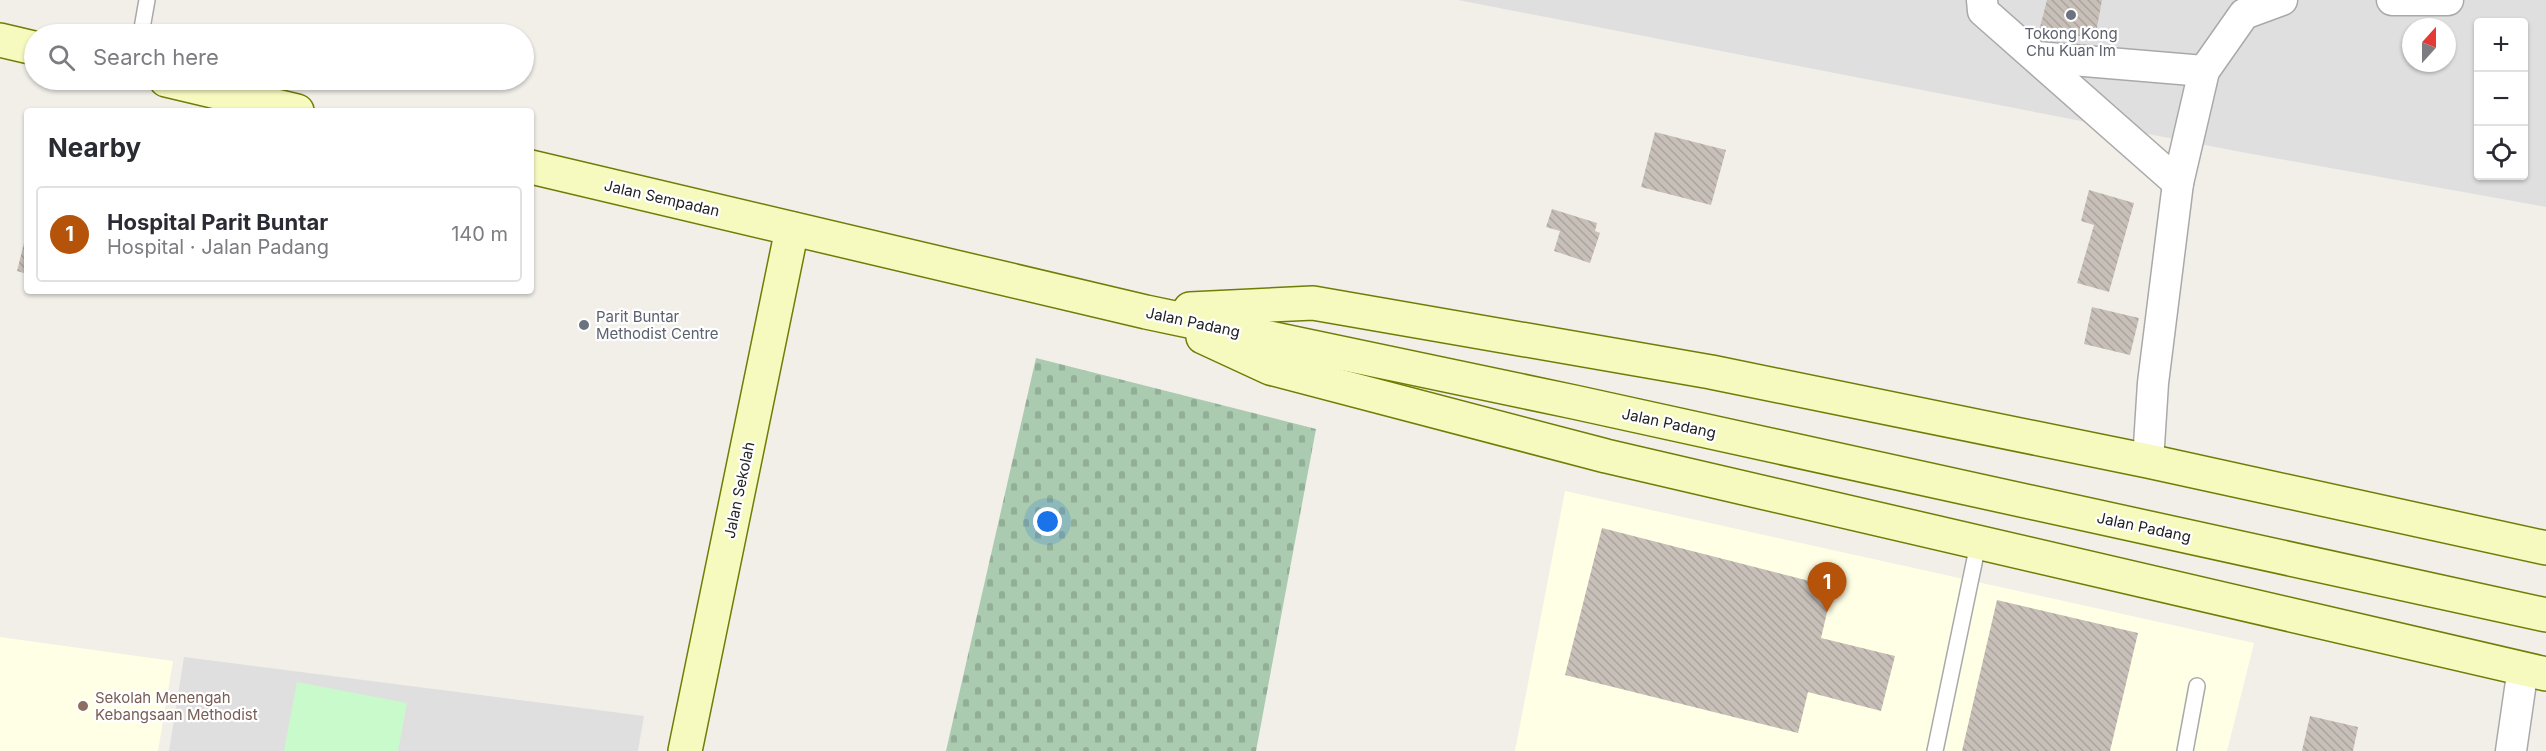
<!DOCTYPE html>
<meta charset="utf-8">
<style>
body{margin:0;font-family:Inter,sans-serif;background:#f2f2f3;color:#2b2b33}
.controls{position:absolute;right:18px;top:18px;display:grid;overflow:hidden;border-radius:6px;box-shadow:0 2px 4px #0004}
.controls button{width:54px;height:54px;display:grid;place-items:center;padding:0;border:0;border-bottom:2px solid #e1e1e2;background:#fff;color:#2b2b33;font:30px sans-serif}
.compass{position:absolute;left:2402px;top:18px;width:54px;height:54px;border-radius:50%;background:#fff;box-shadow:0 2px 4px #0004;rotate:21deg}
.you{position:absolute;left:1048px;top:522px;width:21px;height:21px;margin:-15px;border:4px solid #fff;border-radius:50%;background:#1a73e8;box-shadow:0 0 0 9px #1a73e833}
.badge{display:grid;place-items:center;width:39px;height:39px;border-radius:50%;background:#b45309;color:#fff;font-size:20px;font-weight:700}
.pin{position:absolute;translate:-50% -50px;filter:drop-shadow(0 2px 3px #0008)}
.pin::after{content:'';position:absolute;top:32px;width:21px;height:18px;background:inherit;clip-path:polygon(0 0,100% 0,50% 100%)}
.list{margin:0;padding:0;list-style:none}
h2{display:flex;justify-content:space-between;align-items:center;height:78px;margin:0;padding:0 24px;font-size:26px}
h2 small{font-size:20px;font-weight:400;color:#7c7c81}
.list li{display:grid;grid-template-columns:39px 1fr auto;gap:18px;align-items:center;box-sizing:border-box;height:96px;margin:0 12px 12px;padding:0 12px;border:2px solid #e1e1e2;border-radius:6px}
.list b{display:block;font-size:22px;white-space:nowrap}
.list p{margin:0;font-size:20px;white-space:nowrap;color:#7c7c81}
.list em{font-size:20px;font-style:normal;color:#7c7c81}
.icon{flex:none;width:33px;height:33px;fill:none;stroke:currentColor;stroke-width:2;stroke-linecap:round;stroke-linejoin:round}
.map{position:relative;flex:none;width:2546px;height:751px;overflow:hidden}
.search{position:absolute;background:#fff;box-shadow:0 2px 4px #0004;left:24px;top:24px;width:510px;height:66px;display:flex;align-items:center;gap:15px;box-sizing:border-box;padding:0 21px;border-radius:33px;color:#7c7c81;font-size:22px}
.panel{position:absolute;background:#fff;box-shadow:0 2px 4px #0004;left:24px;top:108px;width:510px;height:186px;border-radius:6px}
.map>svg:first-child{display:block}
</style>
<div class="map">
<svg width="2546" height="751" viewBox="0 0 2546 751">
<defs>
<pattern id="cemetery-stones" width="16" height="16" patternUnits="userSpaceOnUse" patternTransform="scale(1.5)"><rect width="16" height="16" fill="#aacbaf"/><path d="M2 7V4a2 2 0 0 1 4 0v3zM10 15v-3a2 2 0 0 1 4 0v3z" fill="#92ae96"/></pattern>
<pattern id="building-back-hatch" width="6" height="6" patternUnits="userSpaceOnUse" patternTransform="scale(1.5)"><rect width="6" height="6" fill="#c7bfb8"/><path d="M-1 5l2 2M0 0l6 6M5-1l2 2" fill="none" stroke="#aba49e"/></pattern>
</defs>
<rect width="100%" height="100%" fill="#f2efe9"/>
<g fill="#e0dfdf" fill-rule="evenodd">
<path d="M1458,0H2546V207L2236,151ZM2478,22H2524V176H2478ZM2411,27H2447V63H2411Z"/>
<polygon points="184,657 644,716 638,751 169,751"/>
</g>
<g fill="#ffffe5">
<polygon points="1565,491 2254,643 2227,751 1515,751"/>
<polygon points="0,637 173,661 158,751 0,751"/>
</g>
<polygon fill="url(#cemetery-stones)" points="1036,358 1316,429 1256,751 946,751"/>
<polygon fill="#c8facc" points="297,682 407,703 398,751 284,751"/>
<g fill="url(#building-back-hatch)">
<polygon points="2047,0 2102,0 2095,38 2039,31"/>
<polygon points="1655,132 1726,150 1711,205 1641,187"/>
<polygon points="2089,190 2134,203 2109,292 2077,283 2094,225 2081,221"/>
<polygon points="1552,209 1597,223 1595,231 1600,233 1590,263 1554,251 1560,231 1546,227"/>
<polygon points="25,239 27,240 27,274 17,271"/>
<polygon points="2092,307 2139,318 2130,355 2084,344"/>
<polygon points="1602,528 1833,587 1821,638 1895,656 1881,711 1808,692 1798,733 1565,675"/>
<polygon points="1997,600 2138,633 2110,751 1962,751"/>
<polygon points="2310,716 2358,727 2353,751 2302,751"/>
</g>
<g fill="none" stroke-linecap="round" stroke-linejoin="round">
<g stroke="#a9a9a9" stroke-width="18">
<g id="lane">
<polyline points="141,34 147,0"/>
<polyline points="1935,751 1978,544"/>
<polyline points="2185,751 2197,686"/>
</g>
</g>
<g stroke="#a9a9a9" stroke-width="33">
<g id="street">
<polyline points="1982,0 1983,11 2178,183"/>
<polyline points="2392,0 2448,0"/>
<polyline points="2037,57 2204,71"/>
<polyline points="2148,461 2153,383 2178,183 2204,71 2244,14 2282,0"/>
<polyline points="2511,751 2523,668"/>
</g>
</g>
<g stroke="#707d05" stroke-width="36">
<g id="secondary">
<polyline points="0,40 34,48"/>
<polyline points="166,80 297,111"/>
<polyline points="531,167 1146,312 1574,402 2546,615"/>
<polyline points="1190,309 1313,303 1711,372 2148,461 2546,548"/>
<polyline points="1203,337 1270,368 1606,456 2546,674"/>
<polyline points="685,751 792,229"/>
</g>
</g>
<use href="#lane" stroke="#fff" stroke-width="15"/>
<use href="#street" stroke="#fff" stroke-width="30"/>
<use href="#secondary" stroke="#f7fabf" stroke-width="33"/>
</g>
<g fill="#6b7280" stroke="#fff" stroke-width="2">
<circle cx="2071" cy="15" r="6"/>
<circle cx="584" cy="325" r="6"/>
</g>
<circle fill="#8d6e63" stroke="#fff" stroke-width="2" cx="83" cy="706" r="6"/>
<g text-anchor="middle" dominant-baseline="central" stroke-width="4.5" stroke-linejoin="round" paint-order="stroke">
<g font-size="15" fill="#5b616d" stroke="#fff">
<text x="2071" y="33">Tokong Kong<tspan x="2071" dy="17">Chu Kuan Im</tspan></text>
<text x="596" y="316" text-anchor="start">Parit Buntar<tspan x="596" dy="17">Methodist Centre</tspan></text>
</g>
<g font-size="15" fill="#222" stroke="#fff">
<text transform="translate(662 198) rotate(13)">Jalan Sempadan</text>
<text transform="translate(1193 322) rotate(12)">Jalan Padang</text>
<text transform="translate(1669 423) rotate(12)">Jalan Padang</text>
<text transform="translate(739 490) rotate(-78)">Jalan Sekolah</text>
<text transform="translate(2144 527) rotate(12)">Jalan Padang</text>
</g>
<g font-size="15" fill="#785e54" stroke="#fff" text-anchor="start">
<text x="95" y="697">Sekolah Menengah<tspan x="95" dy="17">Kebangsaan Methodist</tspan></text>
</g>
</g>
</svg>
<div class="controls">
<button>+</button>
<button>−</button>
<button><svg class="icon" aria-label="locate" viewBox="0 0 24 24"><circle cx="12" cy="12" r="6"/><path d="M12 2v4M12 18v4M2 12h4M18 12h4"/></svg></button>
</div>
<svg class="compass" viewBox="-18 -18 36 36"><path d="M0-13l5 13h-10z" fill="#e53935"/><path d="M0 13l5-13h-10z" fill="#7c7c81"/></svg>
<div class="you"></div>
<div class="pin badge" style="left:1827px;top:612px">1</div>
<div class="search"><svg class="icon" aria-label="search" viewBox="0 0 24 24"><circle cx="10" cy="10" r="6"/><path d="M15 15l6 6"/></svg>Search here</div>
<section class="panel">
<h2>Nearby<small></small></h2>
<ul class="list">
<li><span class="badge">1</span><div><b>Hospital Parit Buntar</b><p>Hospital · Jalan Padang</p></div><em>140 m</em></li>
</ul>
</section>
</div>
